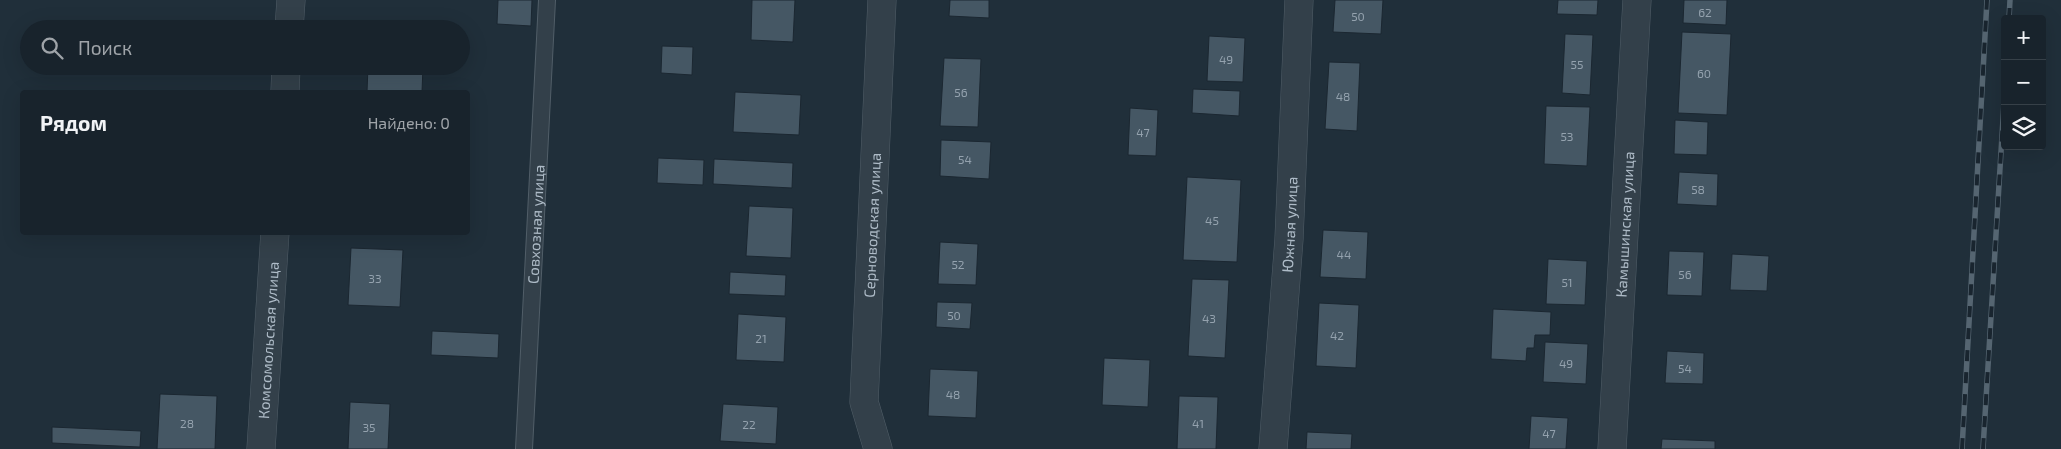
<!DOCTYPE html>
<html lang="ru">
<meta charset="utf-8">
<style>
body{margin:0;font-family:"Exo 2",sans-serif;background:#252f38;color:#f1f3f6}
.controls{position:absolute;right:15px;top:15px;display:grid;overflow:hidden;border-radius:5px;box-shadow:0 5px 20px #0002}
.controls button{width:45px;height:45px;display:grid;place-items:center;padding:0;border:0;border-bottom:1px solid #364048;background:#18232c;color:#f1f3f6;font:25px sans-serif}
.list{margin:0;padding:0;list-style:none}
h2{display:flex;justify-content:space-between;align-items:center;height:65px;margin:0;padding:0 20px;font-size:21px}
h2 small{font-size:16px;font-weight:400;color:#9fa4a9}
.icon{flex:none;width:28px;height:28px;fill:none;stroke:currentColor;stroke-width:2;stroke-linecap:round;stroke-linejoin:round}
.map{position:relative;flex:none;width:2061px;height:449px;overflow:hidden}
.search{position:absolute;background:#18232c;box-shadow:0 5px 20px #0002;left:20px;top:20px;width:450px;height:55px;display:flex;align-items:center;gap:12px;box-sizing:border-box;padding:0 18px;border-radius:28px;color:#9fa4a9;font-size:19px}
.panel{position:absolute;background:#18232c;box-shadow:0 5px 20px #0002;left:20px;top:90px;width:450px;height:145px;border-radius:5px}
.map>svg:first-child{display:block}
</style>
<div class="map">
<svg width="2061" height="449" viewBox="0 0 2061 449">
<rect width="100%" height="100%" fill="#202f3a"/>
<g fill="#455764" stroke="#1b2731">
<polygon points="498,0 532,0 531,26 497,24"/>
<polygon points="752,0 795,0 793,42 751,40"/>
<polygon points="950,0 989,0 989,18 949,16"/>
<polygon points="1335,0 1383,0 1381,34 1333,32"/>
<polygon points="1558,0 1598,0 1597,15 1557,14"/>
<polygon points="1684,0 1727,0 1726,25 1683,23"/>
<polygon points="1682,32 1731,34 1727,115 1678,113"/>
<polygon points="1565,34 1593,35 1590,95 1562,93"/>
<polygon points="1209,36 1245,38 1243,82 1207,81"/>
<polygon points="662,46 693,47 692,75 661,73"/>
<polygon points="944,58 981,59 978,127 940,126"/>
<polygon points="1329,62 1360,63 1357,131 1325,129"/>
<polygon points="368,66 423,66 422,92 367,92"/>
<polygon points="1193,89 1240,91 1239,116 1192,113"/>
<polygon points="735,92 801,95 799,135 733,132"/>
<polygon points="1546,106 1590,107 1587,166 1544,164"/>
<polygon points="1130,108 1158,110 1156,156 1128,155"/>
<polygon points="1675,120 1708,122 1707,155 1674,154"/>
<polygon points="941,140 991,142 989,179 940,176"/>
<polygon points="658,158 704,160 703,185 657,183"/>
<polygon points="714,159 793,163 792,188 713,184"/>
<polygon points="1679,172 1718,174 1717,206 1677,204"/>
<polygon points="1187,177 1241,180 1237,262 1183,260"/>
<polygon points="749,206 793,208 791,258 746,256"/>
<polygon points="1323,230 1368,232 1366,279 1320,277"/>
<polygon points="940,242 978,244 976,285 938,284"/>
<polygon points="351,248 403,250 400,307 348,305"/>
<polygon points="1669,251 1704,252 1702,296 1667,295"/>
<polygon points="1732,254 1769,256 1767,291 1730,290"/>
<polygon points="1548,259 1587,261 1585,305 1546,304"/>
<polygon points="730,272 786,275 785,296 729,294"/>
<polygon points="1192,279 1229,280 1225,358 1188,356"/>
<polygon points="937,302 972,303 970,329 936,327"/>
<polygon points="1319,303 1359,305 1356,368 1316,366"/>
<polygon points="1493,309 1551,312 1550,335 1535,335 1534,348 1527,348 1526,361 1491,359"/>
<polygon points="738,314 786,317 784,362 736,360"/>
<polygon points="432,331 499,334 498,358 431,355"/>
<polygon points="1545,342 1588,344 1586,384 1543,382"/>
<polygon points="1667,351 1704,353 1703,384 1665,383"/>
<polygon points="1104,358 1150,360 1148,407 1102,405"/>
<polygon points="930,369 978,371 976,418 928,416"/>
<polygon points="160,394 217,396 215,449 157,449"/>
<polygon points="1179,396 1218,397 1216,449 1177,449"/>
<polygon points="350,402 390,404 388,449 348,449"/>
<polygon points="723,404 778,407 776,444 720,441"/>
<polygon points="1531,416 1568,418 1566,449 1529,449"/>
<polygon points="52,427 141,431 140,447 52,443"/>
<polygon points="1307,432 1352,434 1351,449 1306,449"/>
<polygon points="1662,439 1715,441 1715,449 1661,449"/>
</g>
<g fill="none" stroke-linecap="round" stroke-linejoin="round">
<g stroke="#515e68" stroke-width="18">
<g id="lane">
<path id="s1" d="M524,449L547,0"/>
</g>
</g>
<g stroke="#515e68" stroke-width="29">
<g id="street">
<polyline points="289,29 291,0"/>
<polyline points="285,92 286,66"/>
<path id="s2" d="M261,449L275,232"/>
<path id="s3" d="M878,449L864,402L882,0"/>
<path id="s4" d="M1273,449L1289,239L1299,0"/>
<path id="s5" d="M1612,449L1637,0"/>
</g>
</g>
<use href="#lane" stroke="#33404a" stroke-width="16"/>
<use href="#street" stroke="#33404a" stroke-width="28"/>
<g stroke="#556571" stroke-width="5.5">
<g id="rail">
<polyline points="2009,19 2010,0"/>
<polyline points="1962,449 1987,0"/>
<polyline points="1983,449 2005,86"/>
</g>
</g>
<use href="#rail" stroke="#19252f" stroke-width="4" stroke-dasharray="11" stroke-linecap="butt"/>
</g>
<g text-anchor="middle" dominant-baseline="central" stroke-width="4" stroke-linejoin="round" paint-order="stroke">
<g font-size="12" fill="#94a2ae">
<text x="1705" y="12">62</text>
<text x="1358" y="16">50</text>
<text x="1226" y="59">49</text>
<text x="1577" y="64">55</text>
<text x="1704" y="73">60</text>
<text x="961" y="92">56</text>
<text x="1343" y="96">48</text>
<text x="1143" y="132">47</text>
<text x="1567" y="136">53</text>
<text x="965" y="159">54</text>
<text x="1698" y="189">58</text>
<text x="1212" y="220">45</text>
<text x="1344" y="254">44</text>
<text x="958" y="264">52</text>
<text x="1685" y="274">56</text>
<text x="375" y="278">33</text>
<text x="1567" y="282">51</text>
<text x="954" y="315">50</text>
<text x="1209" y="318">43</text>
<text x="1337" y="335">42</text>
<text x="761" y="338">21</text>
<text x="1566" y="363">49</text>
<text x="1685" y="368">54</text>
<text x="953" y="394">48</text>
<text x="187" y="423">28</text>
<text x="1198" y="423">41</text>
<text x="749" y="424">22</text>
<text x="369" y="427">35</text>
<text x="1549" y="433">47</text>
</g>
<g font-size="15" fill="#aebbc7" stroke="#19252f">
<text stroke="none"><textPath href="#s1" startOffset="225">Совхозная улица</textPath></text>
<text stroke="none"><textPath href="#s5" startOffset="225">Камышинская улица</textPath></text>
<text stroke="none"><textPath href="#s3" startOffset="226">Серноводская улица</textPath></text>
<text stroke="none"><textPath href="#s4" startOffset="225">Южная улица</textPath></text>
<text stroke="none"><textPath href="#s2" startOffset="109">Комсомольская улица</textPath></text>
</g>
</g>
</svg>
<div class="controls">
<button>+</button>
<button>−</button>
<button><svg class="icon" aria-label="layers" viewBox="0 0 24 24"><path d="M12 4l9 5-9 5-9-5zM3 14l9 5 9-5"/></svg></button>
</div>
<div class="search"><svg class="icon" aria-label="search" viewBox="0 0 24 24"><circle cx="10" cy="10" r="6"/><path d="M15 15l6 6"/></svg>Поиск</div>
<section class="panel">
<h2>Рядом<small>Найдено: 0</small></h2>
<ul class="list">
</ul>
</section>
</div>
